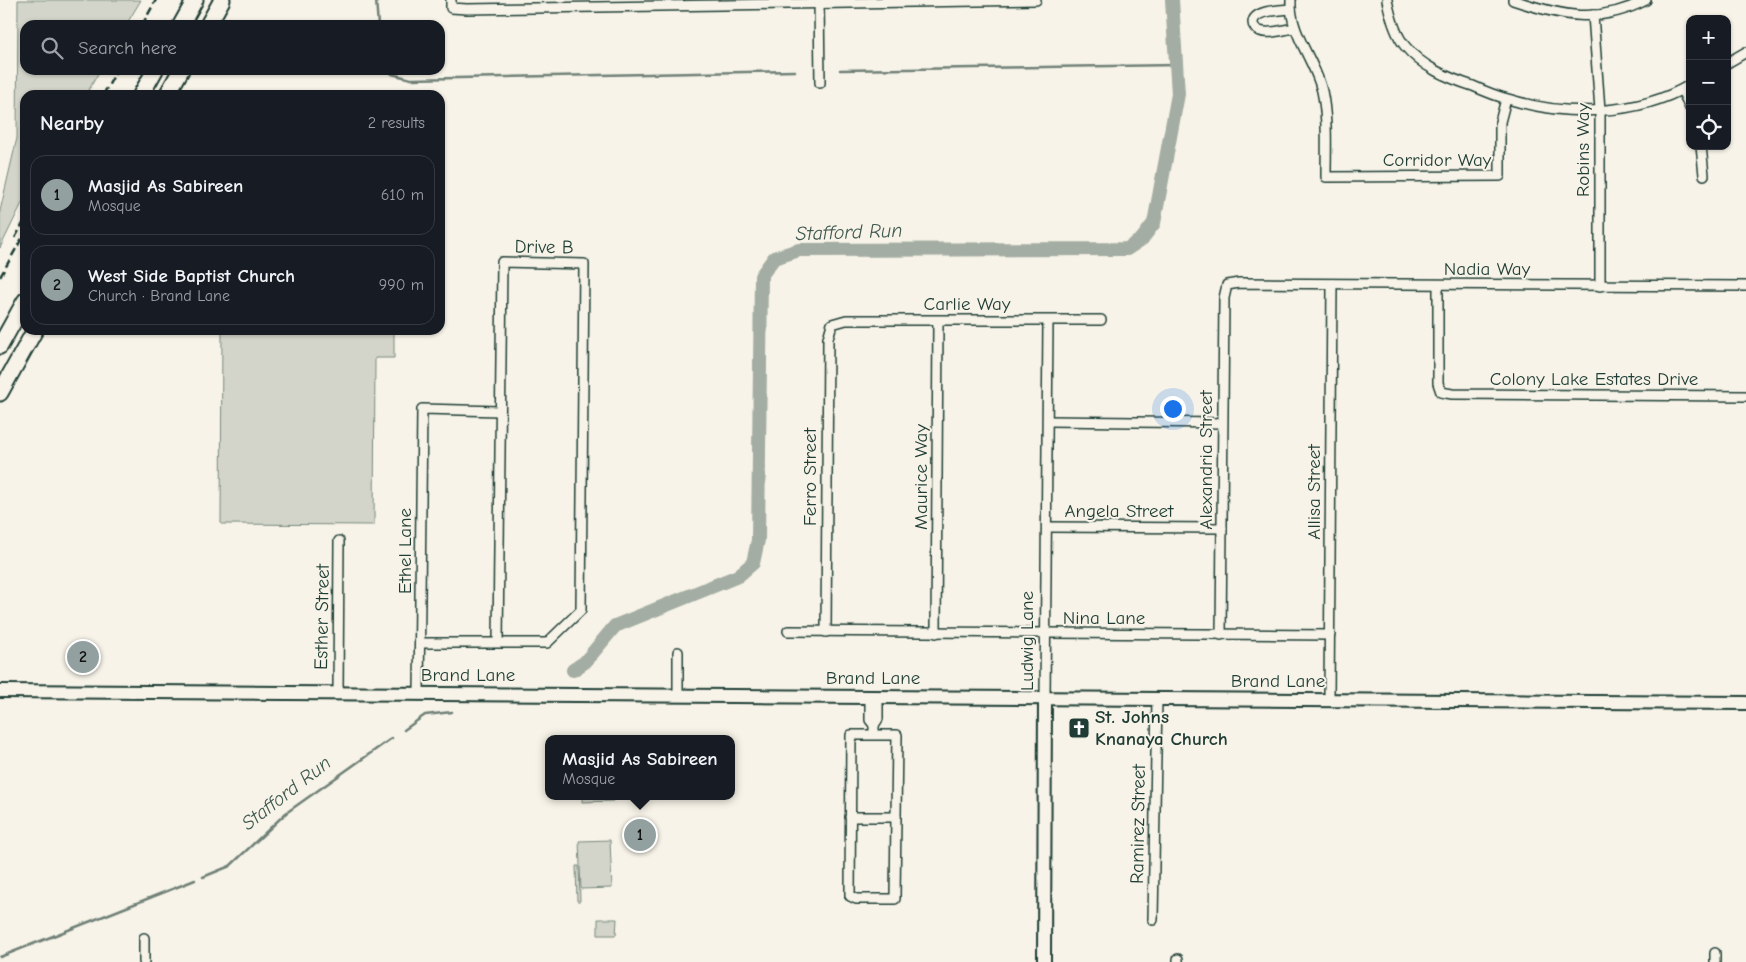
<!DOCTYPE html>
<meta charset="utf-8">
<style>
body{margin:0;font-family:"Comic Neue",sans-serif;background:#20242c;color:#f1f3f6}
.controls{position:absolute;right:15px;top:15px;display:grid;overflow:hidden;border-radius:10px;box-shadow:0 1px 4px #0004}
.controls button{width:45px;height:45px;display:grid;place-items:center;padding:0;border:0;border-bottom:1px solid #363941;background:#171b24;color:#f1f3f6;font:25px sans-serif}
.you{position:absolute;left:1172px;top:408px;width:18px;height:18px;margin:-12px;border:4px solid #fff;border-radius:50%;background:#1a73e8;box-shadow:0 0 0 8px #1a73e833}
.badge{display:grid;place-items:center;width:32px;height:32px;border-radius:50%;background:#92a19f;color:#111;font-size:16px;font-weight:700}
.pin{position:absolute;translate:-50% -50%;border:2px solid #fff;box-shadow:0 1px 5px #0006}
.popup{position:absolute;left:545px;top:735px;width:190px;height:65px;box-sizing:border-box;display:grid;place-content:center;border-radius:10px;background:#171b24;filter:drop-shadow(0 1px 4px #0005);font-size:16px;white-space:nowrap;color:#9ea1a6}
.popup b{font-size:19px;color:#f1f3f6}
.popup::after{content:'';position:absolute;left:50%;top:100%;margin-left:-10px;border:10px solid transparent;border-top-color:#171b24}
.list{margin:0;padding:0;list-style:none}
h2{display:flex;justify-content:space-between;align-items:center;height:65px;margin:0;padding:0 20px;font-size:21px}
h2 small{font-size:16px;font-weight:400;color:#9ea1a6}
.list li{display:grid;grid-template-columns:32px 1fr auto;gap:15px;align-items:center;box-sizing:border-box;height:80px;margin:0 10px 10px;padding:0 10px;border:1px solid #363941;border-radius:15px}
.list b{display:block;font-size:19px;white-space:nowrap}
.list p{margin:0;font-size:16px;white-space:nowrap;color:#9ea1a6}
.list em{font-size:16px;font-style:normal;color:#9ea1a6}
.icon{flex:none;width:28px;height:28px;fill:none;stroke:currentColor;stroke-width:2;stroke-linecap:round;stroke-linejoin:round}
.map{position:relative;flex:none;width:1746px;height:962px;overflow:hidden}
.search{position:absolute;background:#171b24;box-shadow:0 1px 4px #0004;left:20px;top:20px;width:425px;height:55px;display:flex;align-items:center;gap:12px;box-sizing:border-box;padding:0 18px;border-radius:15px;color:#9ea1a6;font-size:19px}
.panel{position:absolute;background:#171b24;box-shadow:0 1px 4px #0004;left:20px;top:90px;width:425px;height:245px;border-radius:15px}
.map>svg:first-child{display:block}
</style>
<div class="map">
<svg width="1746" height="962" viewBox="0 0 1746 962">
<rect width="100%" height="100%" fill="#f7f3e8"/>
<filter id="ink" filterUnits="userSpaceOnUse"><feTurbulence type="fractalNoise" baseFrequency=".02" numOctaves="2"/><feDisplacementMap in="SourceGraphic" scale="10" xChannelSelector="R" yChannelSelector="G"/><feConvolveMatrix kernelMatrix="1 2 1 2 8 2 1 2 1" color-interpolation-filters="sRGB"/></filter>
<g filter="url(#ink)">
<g fill="#d3d5ca" stroke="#79897f">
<polygon points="18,0 141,0 126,25 25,25 25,70 100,70 86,95 25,95 25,197 0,248 0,211 17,138"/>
<polygon points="222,330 394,330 394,358 375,358 374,525 221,524"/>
<polygon points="582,796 613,796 613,801 582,802"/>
<polygon points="610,840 612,888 581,889 579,841"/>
<polygon points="576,866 579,866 580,901 577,901"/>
<polygon points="598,919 617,919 616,935 598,935"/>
</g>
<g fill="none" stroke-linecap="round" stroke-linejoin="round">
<g stroke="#6f8077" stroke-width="2.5">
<polyline points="376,0 378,25"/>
<polyline points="389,70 392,74 411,79 795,71"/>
<polyline points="840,70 1177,65"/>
<polyline points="404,730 425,715 452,712"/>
<polyline points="203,877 230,866 286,813 392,738"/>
<polyline points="0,957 195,880"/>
</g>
<polyline stroke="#a4ada3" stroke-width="14" points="573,670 585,662 615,626 738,576 753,563 758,540 761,276 774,258 799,250 1127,249 1142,239 1154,223 1178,94 1172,0"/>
<g stroke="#1f3d34" stroke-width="12">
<g id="street">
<polyline points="451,0 451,8 467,9 1036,0"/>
<polyline points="819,0 820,83"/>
<path d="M1291,0C1289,33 1315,60 1322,91C1328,119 1326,149 1326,177L1500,176V122L1506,99"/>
<path d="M1387,0C1390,15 1395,34 1405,46C1422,67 1448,78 1473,86C1484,91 1496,96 1508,99C1566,117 1637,116 1690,85"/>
<path d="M1513,0C1561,16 1598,25 1646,0"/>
<path d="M1290,9C1281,10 1253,10 1253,23C1253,26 1256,30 1260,31C1269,35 1285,29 1295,28"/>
<polyline points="1593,15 1600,110 1600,286"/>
<polyline points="1727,63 1746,52"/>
<polyline points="1682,90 1690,108"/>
<polyline points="1701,146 1704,175"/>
<polyline points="1438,285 1438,383 1441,392 1452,394 1746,396"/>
<polyline points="1048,421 1222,423"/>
<polyline points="1047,527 1222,528"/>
<polyline points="788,631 1330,635"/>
<polyline points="826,632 828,338 832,324 846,320 1101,320"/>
<polyline points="936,633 938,321"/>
<polyline points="1221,635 1224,298 1227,285 1239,283 1746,286"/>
<polyline points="420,643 547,643 581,610 584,264 502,262 498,643"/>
<polyline points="338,693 339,541"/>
<polyline points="419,694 422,409 499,411"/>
<polyline points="678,696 678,652"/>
<polyline points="870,697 870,720 874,725 878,719 878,697"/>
<polyline points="1045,698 1048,321"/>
<polyline points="1329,700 1332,284"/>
<polyline points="874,735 897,735 895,899 856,899 850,896 851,735 874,735 874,725"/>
<polyline points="850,817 896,817"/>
<polyline points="1153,920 1157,699"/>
<polyline points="144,962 144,938"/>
<polyline points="1178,962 1178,959"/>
<polyline points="1715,962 1715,953"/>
</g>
</g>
<g stroke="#1f3d34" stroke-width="16">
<g id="secondary">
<polyline points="0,691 1746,703"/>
<polyline points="1044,962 1045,698"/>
</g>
</g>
<g stroke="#1f3d34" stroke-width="19">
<g id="highway">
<polyline points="181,25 195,0"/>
<polyline points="208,25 222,0"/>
<polyline points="141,95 155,70"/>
<polyline points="167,95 181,70"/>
<polyline points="0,346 25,301"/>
<polyline points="0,393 35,330"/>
</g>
</g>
<use href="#street" stroke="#f7f3e8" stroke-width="9"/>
<use href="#secondary" stroke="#f7f3e8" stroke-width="12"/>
<use href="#highway" stroke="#f7f3e8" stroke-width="15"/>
<g stroke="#1f3d34" stroke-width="2.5" stroke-dasharray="8 4" stroke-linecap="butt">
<polyline points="142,25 156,0"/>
<polyline points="103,95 117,70"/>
<polyline points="15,238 25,220"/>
<polyline points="0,277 25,233"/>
</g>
</g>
</g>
<defs>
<g id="church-square" transform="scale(1.125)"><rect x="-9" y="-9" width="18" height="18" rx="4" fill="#1f3d34" stroke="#f7f3e8"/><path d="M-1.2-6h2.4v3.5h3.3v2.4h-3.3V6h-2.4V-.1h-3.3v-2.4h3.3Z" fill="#fff"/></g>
</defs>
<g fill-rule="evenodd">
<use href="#church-square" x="1079" y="728"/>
</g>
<g text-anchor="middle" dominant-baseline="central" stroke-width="4" stroke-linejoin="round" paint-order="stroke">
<g font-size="19" fill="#1f3d34" stroke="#f7f3e8">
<text transform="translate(1583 150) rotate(-90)">Robins Way</text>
<text x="1437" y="160">Corridor Way</text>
<text transform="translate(544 247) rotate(1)">Drive B</text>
<text x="1487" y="269">Nadia Way</text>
<text x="967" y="304">Carlie Way</text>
<text x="1594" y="379">Colony Lake Estates Drive</text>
<text transform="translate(1206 460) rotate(-90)">Alexandria Street</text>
<text transform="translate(810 477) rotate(-90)">Ferro Street</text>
<text transform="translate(921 477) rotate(-90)">Maurice Way</text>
<text transform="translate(1314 492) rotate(-90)">Allisa Street</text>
<text x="1119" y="511">Angela Street</text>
<text transform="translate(405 551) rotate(-90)">Ethel Lane</text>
<text transform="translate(322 617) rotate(-89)">Esther Street</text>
<text x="1104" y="618">Nina Lane</text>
<text transform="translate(1027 641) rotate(-90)">Ludwig Lane</text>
<text x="468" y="675">Brand Lane</text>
<text x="873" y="678">Brand Lane</text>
<text x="1278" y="681">Brand Lane</text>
<text transform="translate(1138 824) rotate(-89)">Ramirez Street</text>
</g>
<g font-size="19" font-weight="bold" fill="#1f3d34" stroke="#f7f3e8" text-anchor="start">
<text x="1095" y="717">St. Johns<tspan x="1095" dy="22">Knanaya Church</tspan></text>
</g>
<g font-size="20" font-style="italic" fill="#405950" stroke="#f7f3e8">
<text transform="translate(849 232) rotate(-2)">Stafford Run</text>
<text transform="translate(286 793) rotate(-38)">Stafford Run</text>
</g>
</g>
</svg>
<div class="controls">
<button>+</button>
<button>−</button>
<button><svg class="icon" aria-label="locate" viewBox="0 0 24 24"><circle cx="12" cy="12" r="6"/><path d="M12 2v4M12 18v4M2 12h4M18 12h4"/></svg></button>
</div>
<div class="you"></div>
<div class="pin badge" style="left:640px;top:835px">1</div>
<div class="popup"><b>Masjid As Sabireen</b>Mosque</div>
<div class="pin badge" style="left:83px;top:657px">2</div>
<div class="search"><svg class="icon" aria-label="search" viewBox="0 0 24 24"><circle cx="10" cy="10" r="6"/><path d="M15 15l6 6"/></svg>Search here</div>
<section class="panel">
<h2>Nearby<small>2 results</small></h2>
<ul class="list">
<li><span class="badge">1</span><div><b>Masjid As Sabireen</b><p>Mosque</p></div><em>610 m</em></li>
<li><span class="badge">2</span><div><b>West Side Baptist Church</b><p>Church · Brand Lane</p></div><em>990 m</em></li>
</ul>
</section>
</div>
